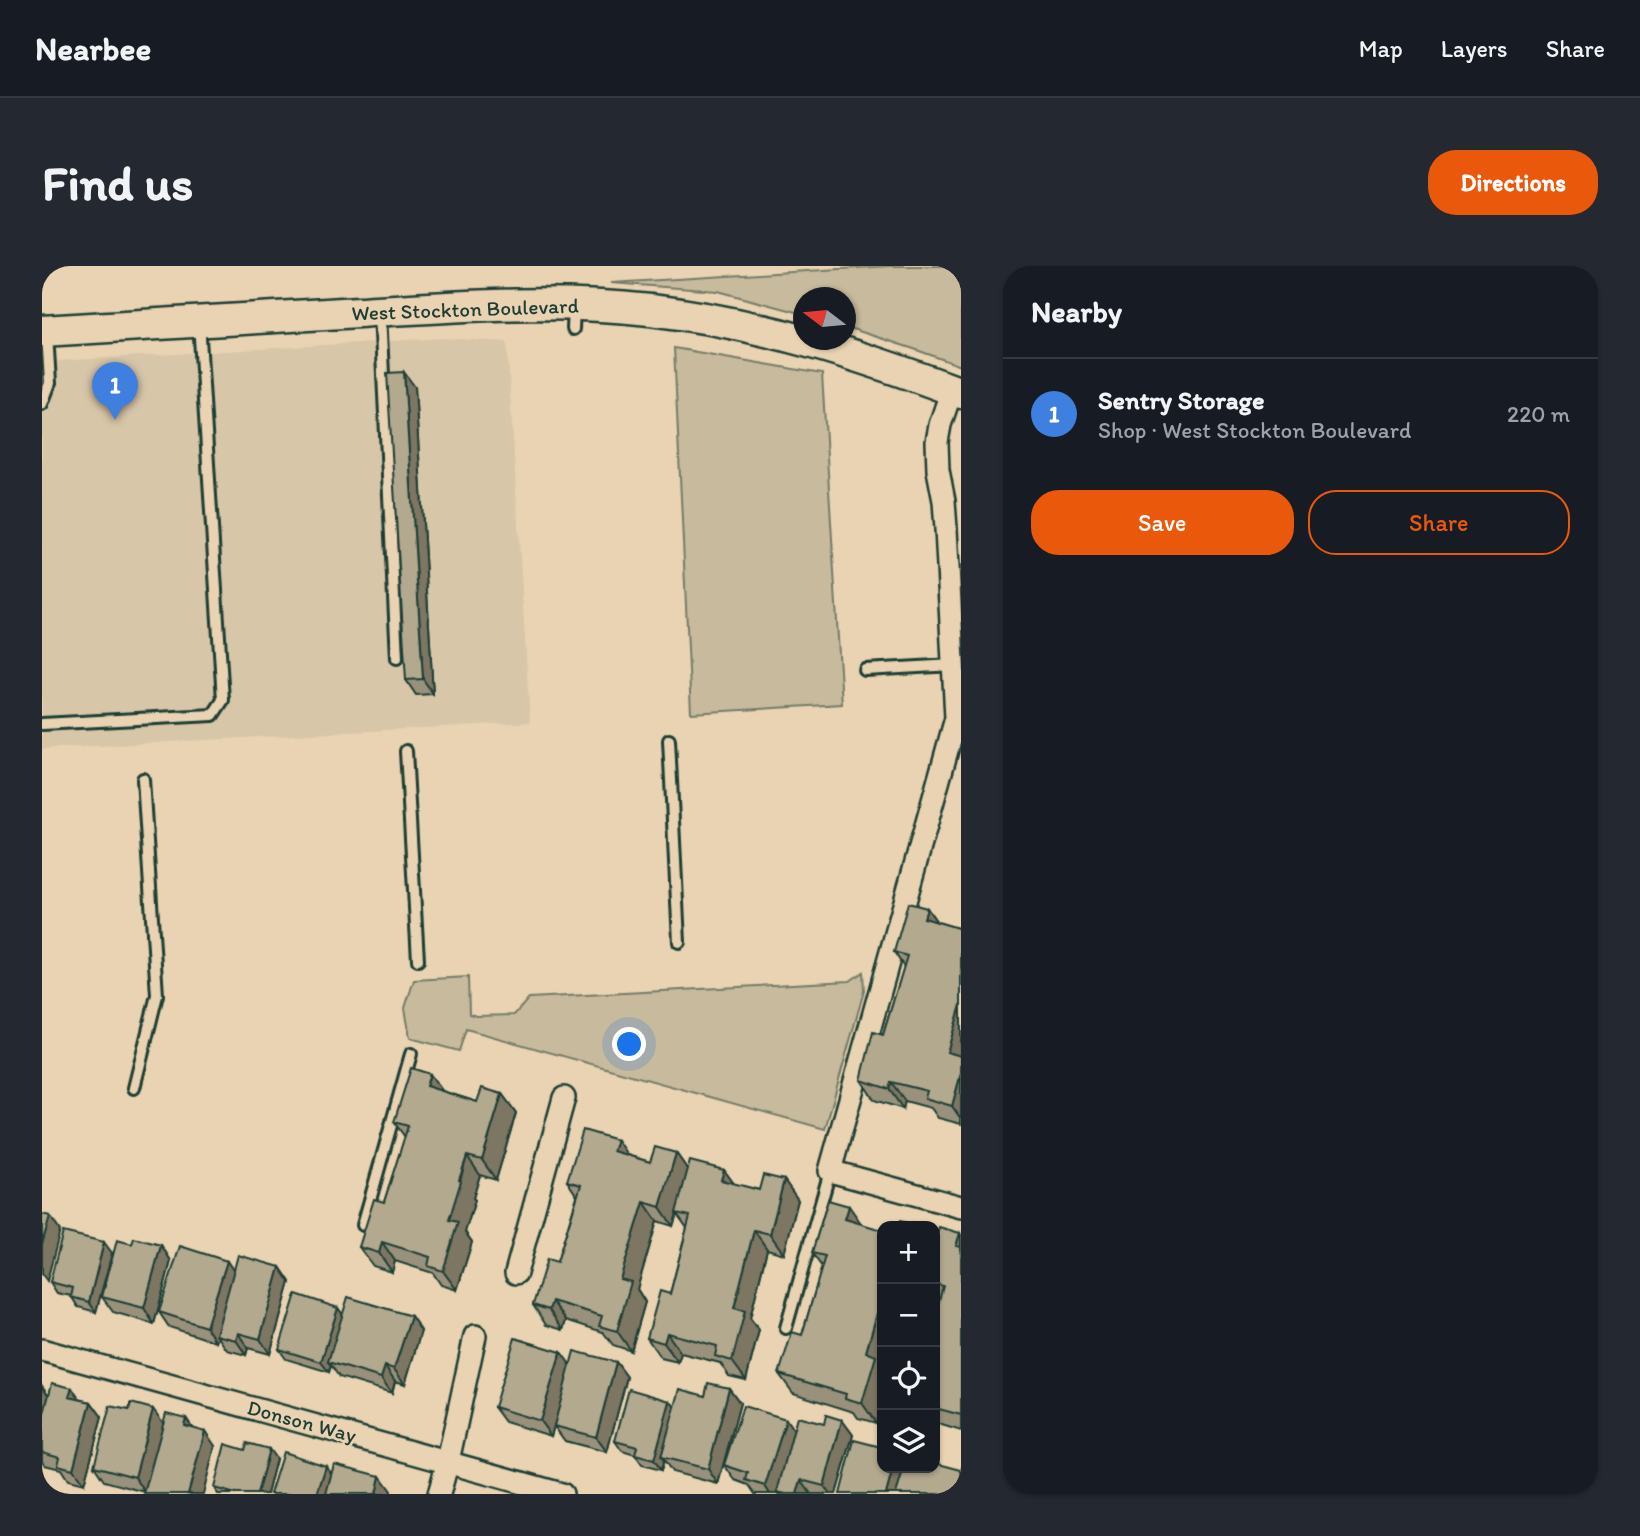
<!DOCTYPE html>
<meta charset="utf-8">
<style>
body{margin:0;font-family:Itim,sans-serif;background:#242831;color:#f1f3f6}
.controls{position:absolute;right:21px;bottom:21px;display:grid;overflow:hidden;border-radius:14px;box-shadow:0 2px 5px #0004}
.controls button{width:63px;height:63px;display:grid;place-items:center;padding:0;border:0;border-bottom:2px solid #363941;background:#171b24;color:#f1f3f6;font:35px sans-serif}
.compass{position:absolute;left:751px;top:21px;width:63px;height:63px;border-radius:50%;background:#171b24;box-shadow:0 2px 5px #0004;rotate:286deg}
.you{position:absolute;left:588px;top:779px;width:24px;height:24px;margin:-18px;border:5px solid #fff;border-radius:50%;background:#1a73e8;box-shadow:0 0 0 10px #1a73e833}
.badge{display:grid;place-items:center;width:46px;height:46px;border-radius:50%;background:#ea580c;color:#fff;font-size:23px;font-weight:700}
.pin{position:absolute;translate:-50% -58px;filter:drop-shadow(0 2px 4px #0008)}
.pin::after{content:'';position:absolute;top:37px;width:24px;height:21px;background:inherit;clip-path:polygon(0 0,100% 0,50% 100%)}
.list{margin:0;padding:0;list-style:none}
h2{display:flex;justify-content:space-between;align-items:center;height:91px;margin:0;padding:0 28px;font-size:30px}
h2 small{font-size:23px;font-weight:400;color:#9ea1a6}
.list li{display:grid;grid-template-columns:46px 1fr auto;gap:21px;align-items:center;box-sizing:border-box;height:112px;padding:0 28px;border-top:2px solid #363941}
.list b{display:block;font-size:26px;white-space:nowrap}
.list p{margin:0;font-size:23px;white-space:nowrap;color:#9ea1a6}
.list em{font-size:23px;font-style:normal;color:#9ea1a6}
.actions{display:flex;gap:14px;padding:21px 28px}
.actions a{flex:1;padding:16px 0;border:2px solid #ea580c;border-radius:28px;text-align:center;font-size:24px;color:#ea580c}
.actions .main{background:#ea580c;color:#fff}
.icon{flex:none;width:38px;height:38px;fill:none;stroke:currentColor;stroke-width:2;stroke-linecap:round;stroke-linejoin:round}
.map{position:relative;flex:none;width:919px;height:1228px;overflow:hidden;border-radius:28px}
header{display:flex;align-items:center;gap:42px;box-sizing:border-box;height:98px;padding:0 35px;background:#171b24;border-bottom:2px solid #363941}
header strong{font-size:33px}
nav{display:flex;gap:38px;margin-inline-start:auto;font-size:24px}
.intro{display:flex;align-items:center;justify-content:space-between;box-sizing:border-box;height:168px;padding:0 42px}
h1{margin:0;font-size:49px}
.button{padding:18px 32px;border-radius:28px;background:#ea580c;color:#fff;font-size:24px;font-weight:700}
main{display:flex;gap:42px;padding:0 42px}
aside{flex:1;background:#171b24;border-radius:28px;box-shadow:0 2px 5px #0004}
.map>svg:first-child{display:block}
</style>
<header>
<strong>Nearbee</strong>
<nav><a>Map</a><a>Layers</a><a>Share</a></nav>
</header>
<div class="intro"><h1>Find us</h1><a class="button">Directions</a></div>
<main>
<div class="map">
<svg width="919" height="1228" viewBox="0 0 919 1228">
<rect width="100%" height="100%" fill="#e9d3b2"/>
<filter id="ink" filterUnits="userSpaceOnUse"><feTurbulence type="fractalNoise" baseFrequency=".0143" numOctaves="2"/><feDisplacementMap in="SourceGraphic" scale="14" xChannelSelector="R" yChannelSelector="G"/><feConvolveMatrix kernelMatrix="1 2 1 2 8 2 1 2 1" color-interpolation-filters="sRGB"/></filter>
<g filter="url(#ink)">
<polygon fill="#d8c6a8" points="400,72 465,76 488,456 0,483 0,96"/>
<g fill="#c8ba9d" stroke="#747c68" stroke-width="2">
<polygon points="848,0 919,0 919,100 872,83 804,61 804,32 762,32 761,48 676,25 569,17"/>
<polygon points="632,82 780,108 800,438 649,447"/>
<polygon points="821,706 822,725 783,863 424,763 417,785 368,772 363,742 372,714 426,711 427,748 435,750 472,749 487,732 808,715"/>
</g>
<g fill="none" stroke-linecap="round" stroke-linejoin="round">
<g stroke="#1f3d34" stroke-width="16">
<g id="lane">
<polyline points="338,47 355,392"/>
<polyline points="531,63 532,42"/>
<polyline points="0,138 8,117 5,67"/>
<polyline points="823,404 912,399"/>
<polyline points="0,458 171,449 181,434 157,56"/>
<polyline points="627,474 637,676"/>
<polyline points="364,485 376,694"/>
<polyline points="92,822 115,729 101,513"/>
<polyline points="321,959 369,788"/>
<polyline points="744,1062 788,905"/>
</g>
</g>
<g stroke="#1f3d34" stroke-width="26">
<g id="street">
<polyline points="910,123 898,159 895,176 896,204 902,235 904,263 914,452 788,905 919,941"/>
<polyline points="474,1007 522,832"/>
<polyline points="0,1084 520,1228"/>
<polyline points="397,1228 406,1195 433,1070"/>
</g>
</g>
<g stroke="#1f3d34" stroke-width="35">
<path id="secondary" d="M0,65C106,59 211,52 317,46C415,40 510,33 608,44C715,56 818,89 919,127"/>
</g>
<use href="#lane" stroke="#e9d3b2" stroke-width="10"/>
<use href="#street" stroke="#e9d3b2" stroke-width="21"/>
<use href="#secondary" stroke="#e9d3b2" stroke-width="30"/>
</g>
<g fill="#99917b" stroke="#1f3d34" stroke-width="2">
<polygon points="373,121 391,428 374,429 364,414"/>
<polygon points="885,642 895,656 919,663 919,858 896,852 889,842 863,835 861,843 832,834 819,814 841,769 862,701 852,686"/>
<polygon points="400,825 435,836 460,828 474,847 454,914 438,909 431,932 433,934 423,966 430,976 415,1024 399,1019 391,1007 353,995 350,1006 331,1000 317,981 342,936 363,871 352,856"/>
<polygon points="634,887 645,903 682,904 692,918 717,924 742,914 756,934 742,988 725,983 708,1052 717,1064 704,1114 687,1110 678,1097 639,1087 636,1096 619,1092 605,1072 628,1028 645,962 635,948 631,960 615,955 595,1023 603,1036 589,1085 571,1079 561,1066 524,1054 521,1064 504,1059 491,1039 515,996 535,930 525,915 585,889 608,896"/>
<polygon points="786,934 840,1097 834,1157 816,1152 812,1146 751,1127 737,1108 760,1069 780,1001 770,987"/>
<polygon points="919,969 919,1165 893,1157 893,1049 897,1034 895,1033 893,1030 893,974"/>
<polygon points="90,978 119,979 129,995 112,1058 71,1046 60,1031"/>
<polygon points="70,987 54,1046 36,1041 29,1030 15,1027 8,1016"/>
<polygon points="238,1001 248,1016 228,1088 206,1082 204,1089 185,1084 176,1071 174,1076 127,1061 117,1046 192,1005"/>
<polygon points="296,1042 301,1049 369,1050 379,1065 363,1118 353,1115 350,1127 297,1111 289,1099 287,1106 244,1093 237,1083"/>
<polygon points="574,1096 585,1111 565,1186 523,1175 512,1160 515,1151 509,1170 463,1156 452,1141 528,1099"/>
<polygon points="0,1120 7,1129 37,1133 49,1136 60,1151 42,1218 26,1214 19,1203 3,1199 0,1195"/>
<polygon points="687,1122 698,1137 676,1218 630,1206 622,1194 619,1204 600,1199 593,1189 580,1185 573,1175 628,1135 633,1141"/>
<polygon points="144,1152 150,1161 173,1180 103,1226 62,1215 52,1200 121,1157"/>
<polygon points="800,1154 811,1169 794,1228 737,1228 736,1227 735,1228 713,1228 707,1219 693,1214 682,1199 752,1165"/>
<polygon points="234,1193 225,1228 176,1228 172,1222"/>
</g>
<g fill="#7d7664" stroke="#1f3d34" stroke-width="2">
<polygon points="362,106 373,121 391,428 381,413"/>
<polygon points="885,642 899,662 882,652"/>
<polygon points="919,739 919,803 905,786"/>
<polygon points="919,807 919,853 910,840"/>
<polygon points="388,808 402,827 384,820"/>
<polygon points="849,816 863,835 861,843 847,823"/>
<polygon points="460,828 474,847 454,914 440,894"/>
<polygon points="575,874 588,893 571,885"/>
<polygon points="634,887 648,907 631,960 618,941"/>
<polygon points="425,890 438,909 431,932 433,934 423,966 430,976 415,1024 401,1005 407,954"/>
<polygon points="682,904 696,923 679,914"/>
<polygon points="742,914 756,934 742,988 728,968"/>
<polygon points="602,936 615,955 595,1023 603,1036 589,1085 575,1065 578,1013"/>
<polygon points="807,940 821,960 803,953"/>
<polygon points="8,950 18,965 5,1015 0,1008 0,978"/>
<polygon points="712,964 725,983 708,1052 717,1064 704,1114 690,1095 692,1042"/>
<polygon points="918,967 919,969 919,987 914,980"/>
<polygon points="62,976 70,987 54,1046 47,1036"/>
<polygon points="340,976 353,995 350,1006 337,987"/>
<polygon points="119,979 129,995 112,1058 102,1042"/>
<polygon points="185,995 195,1010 174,1069 176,1071 174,1076 164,1061"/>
<polygon points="238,1001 248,1016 228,1088 218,1073"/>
<polygon points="840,1030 840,1135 834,1157 820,1137 824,1086"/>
<polygon points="510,1035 524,1054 521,1064 507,1044"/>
<polygon points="296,1042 303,1052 286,1096 289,1099 287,1106 279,1096"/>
<polygon points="369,1050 379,1065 363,1118 352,1103"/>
<polygon points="196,1067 206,1082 204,1089 194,1074"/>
<polygon points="625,1067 639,1087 636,1096 622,1077"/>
<polygon points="519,1086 530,1101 509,1170 498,1155"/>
<polygon points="574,1096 585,1111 565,1186 554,1171"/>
<polygon points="343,1100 353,1115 350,1127 339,1112"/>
<polygon points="0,1120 7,1130 0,1156"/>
<polygon points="30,1122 40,1137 27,1131"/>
<polygon points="687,1122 698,1137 676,1218 666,1203"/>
<polygon points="628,1135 636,1145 619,1191 622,1194 619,1204 612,1194"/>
<polygon points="49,1136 60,1151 42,1218 31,1203"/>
<polygon points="111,1143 122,1158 103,1226 93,1211"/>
<polygon points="144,1152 154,1167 142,1159"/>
<polygon points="744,1153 754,1168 735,1228 728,1228 723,1220"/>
<polygon points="800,1154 811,1169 794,1228 788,1228 782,1220"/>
<polygon points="163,1165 173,1180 161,1228 146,1228"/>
<polygon points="227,1183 234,1193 225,1228 215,1228"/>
<polygon points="284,1200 291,1210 286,1228 275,1228"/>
<polygon points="851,1202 860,1202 864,1207 858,1228 844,1228"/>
<polygon points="338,1210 349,1225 348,1228 334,1228"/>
<polygon points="759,1214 769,1228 755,1228"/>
</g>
<g fill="#b2a98f" stroke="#1f3d34" stroke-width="2">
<polygon points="362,106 381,413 364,414 345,107"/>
<polygon points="866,637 885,642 882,652 919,663 919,739 905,786 919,790 919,807 910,840 883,832 885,825 849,816 847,823 819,814 831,766 841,769 865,690 852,686"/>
<polygon points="369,802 388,808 384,820 435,836 440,822 460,828 440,894 425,890 417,914 419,915 407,954 416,956 401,1005 386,1000 388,991 340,976 337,987 317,981 332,933 342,936 366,860 352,856"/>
<polygon points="541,864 575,874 571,885 608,896 613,881 634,887 618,941 602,936 578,1013 589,1016 575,1065 557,1060 560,1050 510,1035 507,1044 491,1039 505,993 515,996 539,919 525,915"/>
<polygon points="648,895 682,904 679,914 717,924 721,909 742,914 728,968 712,964 692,1042 703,1045 690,1095 673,1090 675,1080 625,1067 622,1077 605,1072 618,1025 628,1028 648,950 634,947"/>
<polygon points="786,934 807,940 803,953 840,964 840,1030 824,1086 834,1090 820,1137 803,1132 804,1128 737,1108 750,1066 760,1069 783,990 770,987"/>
<polygon points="0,948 8,950 0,978"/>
<polygon points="858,955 878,960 856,960"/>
<polygon points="897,961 918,967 914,980 919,981 919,1149 893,1142 893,1049 901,1020 893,1017 893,974"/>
<polygon points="21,966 62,976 47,1036 29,1031 31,1022 8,1016"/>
<polygon points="92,972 119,979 102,1042 60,1031 75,974 90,978"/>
<polygon points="138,980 185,995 164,1061 117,1046"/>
<polygon points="196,989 238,1001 218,1073 196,1067 194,1074 174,1069"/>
<polygon points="254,1028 296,1042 279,1096 237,1083"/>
<polygon points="306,1031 369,1050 352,1103 343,1100 339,1112 286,1096"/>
<polygon points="473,1072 519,1086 498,1155 452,1141"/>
<polygon points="532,1085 574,1096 554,1171 512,1160"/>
<polygon points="10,1117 30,1122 27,1131 49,1136 31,1203 16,1199 18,1191 0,1186 0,1155"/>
<polygon points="666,1117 687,1122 666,1203 619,1191 638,1123 663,1130"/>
<polygon points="587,1123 628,1135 612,1194 593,1189 595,1181 573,1175"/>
<polygon points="89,1137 111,1143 93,1211 52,1200 68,1140 87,1144"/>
<polygon points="701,1140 744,1153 723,1220 704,1214 706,1207 682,1199"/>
<polygon points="124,1147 144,1152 142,1159 163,1165 146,1228 102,1228"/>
<polygon points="784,1149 800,1154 782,1220 759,1214 755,1228 744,1228 735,1226 755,1151 782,1158"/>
<polygon points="812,1174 839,1181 837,1187 840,1188 840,1202 851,1202 844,1228 798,1228"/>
<polygon points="205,1177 227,1183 215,1228 194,1228 172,1222 183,1178 203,1184"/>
<polygon points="241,1186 284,1200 275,1228 228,1228"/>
<polygon points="893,1197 919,1204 919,1228 854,1228 862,1202 893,1202"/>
<polygon points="292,1198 338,1210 334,1228 284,1228"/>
</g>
</g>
<g text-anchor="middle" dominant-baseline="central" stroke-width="5" stroke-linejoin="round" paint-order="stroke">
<g font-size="21" fill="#1f3d34" stroke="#e9d3b2">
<text transform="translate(423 43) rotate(-2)">West Stockton Boulevard</text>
<text transform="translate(260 1155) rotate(15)">Donson Way</text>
</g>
</g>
</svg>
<div class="controls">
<button>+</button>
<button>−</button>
<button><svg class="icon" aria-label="locate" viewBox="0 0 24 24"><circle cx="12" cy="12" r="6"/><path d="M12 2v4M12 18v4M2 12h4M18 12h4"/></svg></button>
<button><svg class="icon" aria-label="layers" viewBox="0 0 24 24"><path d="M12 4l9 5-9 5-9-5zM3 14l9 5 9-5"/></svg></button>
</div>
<svg class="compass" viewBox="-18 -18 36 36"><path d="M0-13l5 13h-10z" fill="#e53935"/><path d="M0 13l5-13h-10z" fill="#9ea1a6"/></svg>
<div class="you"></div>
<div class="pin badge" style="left:73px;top:154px;background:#3f7fe0">1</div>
</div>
<aside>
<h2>Nearby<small></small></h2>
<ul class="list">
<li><span class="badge" style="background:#3f7fe0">1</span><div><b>Sentry Storage</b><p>Shop · West Stockton Boulevard</p></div><em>220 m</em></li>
</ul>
<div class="actions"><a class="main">Save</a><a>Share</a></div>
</aside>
</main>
